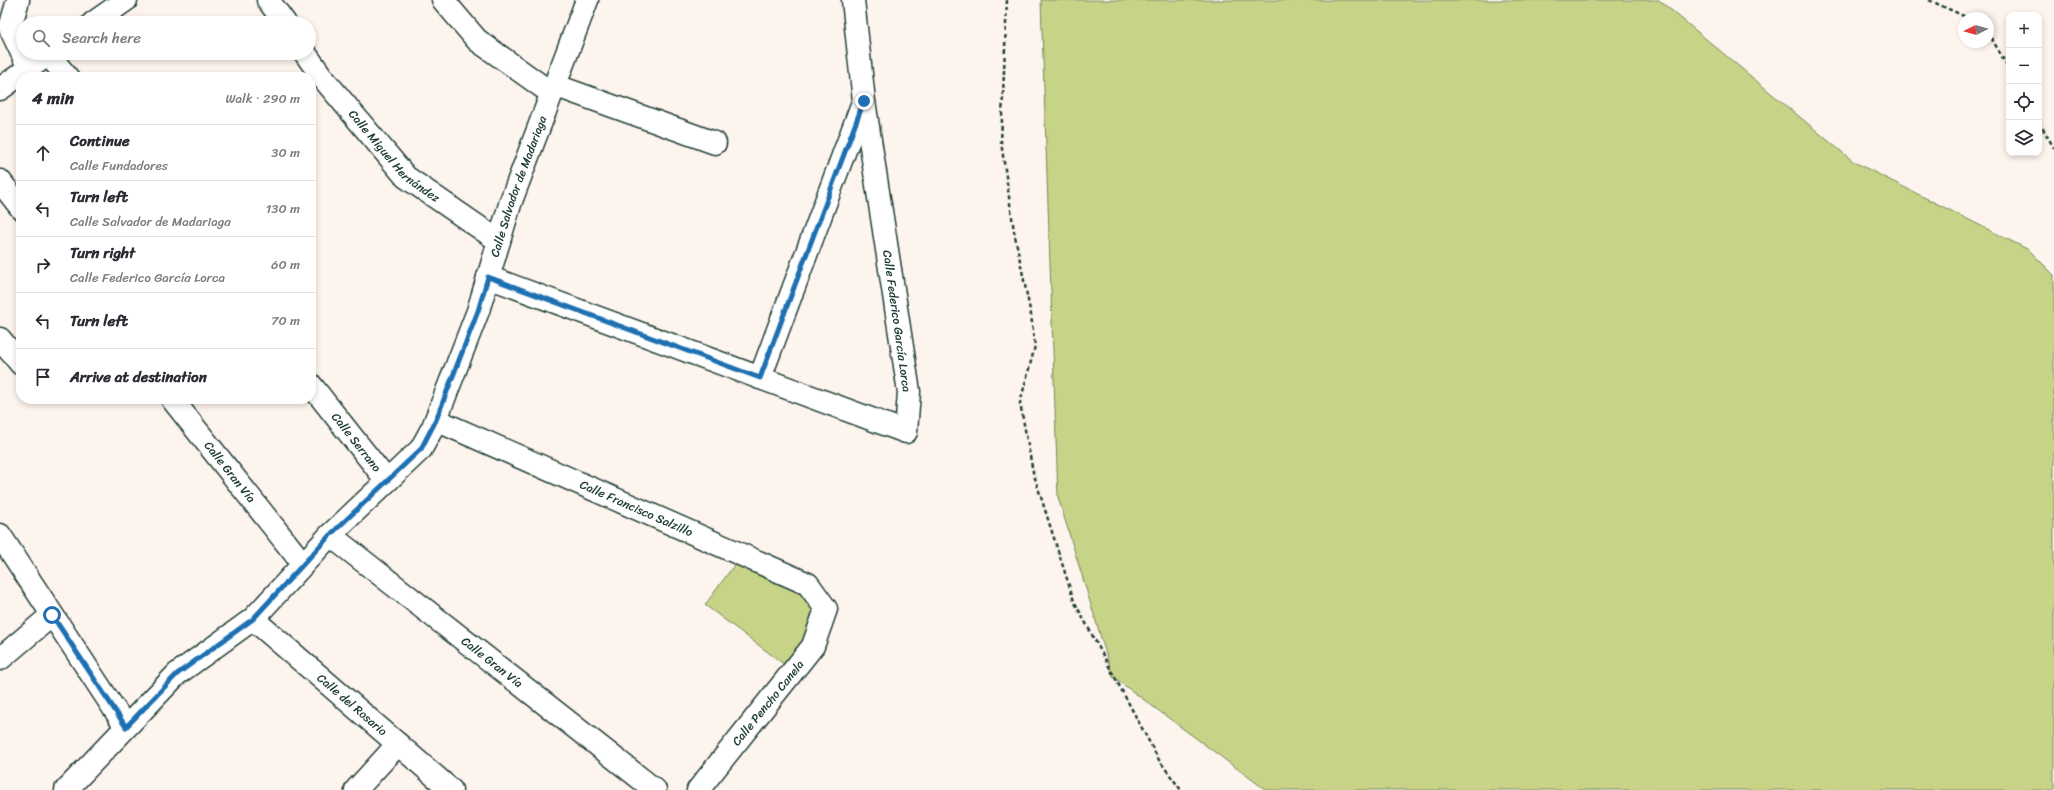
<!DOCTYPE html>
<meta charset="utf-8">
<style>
body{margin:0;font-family:Sriracha,sans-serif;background:#f2f2f3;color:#2b2b33}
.controls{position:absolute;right:12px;top:12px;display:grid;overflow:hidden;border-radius:8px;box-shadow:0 2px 6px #0003}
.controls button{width:36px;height:36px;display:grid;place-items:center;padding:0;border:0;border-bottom:1px solid #e1e1e2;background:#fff;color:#2b2b33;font:20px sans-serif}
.compass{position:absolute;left:1958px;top:12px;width:36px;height:36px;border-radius:50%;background:#fff;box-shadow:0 2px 6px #0003;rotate:265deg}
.stop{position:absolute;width:12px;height:12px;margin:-9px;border:3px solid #1f6fb2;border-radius:50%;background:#fff}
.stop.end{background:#1f6fb2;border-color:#fff;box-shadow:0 1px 4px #0008}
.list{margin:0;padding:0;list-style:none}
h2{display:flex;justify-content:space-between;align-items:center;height:52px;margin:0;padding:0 16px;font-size:17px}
h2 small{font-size:13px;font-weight:400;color:#7c7c81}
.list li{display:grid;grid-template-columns:26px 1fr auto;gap:12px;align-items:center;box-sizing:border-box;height:56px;padding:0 16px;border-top:1px solid #e1e1e2}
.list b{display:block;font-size:15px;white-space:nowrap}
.list p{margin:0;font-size:13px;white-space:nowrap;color:#7c7c81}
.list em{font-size:13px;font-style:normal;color:#7c7c81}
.icon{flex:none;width:22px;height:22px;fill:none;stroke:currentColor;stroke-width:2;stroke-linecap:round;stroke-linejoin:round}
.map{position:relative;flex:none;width:2054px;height:790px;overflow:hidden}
.search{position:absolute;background:#fff;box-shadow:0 2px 6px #0003;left:16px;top:16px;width:300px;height:44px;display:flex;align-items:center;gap:10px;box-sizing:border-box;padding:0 14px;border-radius:22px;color:#7c7c81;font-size:15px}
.panel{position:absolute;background:#fff;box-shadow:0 2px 6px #0003;left:16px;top:72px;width:300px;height:332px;border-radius:16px}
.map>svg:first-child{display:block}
</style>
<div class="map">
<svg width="2054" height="790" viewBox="0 0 2054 790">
<rect width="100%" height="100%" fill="#fef4ee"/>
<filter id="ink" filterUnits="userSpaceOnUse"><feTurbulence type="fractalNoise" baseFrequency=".025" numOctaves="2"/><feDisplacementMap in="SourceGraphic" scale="8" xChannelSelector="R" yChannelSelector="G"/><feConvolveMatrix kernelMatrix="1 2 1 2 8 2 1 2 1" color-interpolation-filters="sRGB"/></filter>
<g filter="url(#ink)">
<g fill="#c7d386" stroke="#73885d">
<polygon points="1041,0 1659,0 1854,162 2029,250 2054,275 2054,790 1266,790 1113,677 1058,497"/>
<polygon points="737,561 808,584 826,609 793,671 705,605"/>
</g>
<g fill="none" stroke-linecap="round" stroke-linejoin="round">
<g stroke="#1f3d34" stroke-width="25">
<g id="street">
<polyline points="18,0 10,28 29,68"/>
<polyline points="268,0 285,23"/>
<polyline points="443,0 477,40 551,93"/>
<polyline points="93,23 126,0"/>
<path id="s1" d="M305,53L322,77L406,177L499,241"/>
<polyline points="48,54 67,77"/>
<polyline points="554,85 715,143"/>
<polyline points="0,89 50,53"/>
<polyline points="0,181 21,208"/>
<polyline points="488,277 906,432 909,392 864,101 853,0"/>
<polyline points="0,339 21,364"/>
<polyline points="760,378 863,102"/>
<path id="s2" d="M311,385L387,481"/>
<path id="s3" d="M172,399L303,564"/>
<path id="s4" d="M436,420L808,584L826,609L813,646L698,790"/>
<polyline points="0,535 126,727"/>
<path id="s5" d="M330,535L655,790"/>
<path id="s6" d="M253,619L451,790"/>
<polyline points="0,659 52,615"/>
<path id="s7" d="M66,790L177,674L253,619L330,535L421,449L433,427L478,311L511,201L587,0"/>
<polyline points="356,790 398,744"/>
</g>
</g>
<g stroke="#1f3d34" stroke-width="2.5" stroke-dasharray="4 3" stroke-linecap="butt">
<polyline points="1007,0 1001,142 1014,231 1031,315 1035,346 1020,403 1033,472 1074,601 1159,760 1181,790"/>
<polyline points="1929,0 1968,18"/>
<polyline points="1988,32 2009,69"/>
<polyline points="2039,122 2054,148"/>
</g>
<use href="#street" stroke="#fff" stroke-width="22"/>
</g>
</g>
<g fill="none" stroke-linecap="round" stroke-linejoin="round" filter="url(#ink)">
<polyline stroke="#1f6fb2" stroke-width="5" points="52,615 126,727 177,674 253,619 330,535 421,449 436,420 478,311 488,277 760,378 864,101"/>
</g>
<g text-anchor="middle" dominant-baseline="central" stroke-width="3" stroke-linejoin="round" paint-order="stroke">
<g font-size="12" fill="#1f3d34" stroke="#fff">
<text stroke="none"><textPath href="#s1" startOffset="137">Calle Miguel Hernández</textPath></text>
<text stroke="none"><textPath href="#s7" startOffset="774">Calle Salvador de Madariaga</textPath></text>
<text transform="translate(897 321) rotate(82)">Calle Federico García Lorca</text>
<text stroke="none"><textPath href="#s2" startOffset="73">Calle Serrano</textPath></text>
<text stroke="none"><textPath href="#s3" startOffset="93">Calle Gran Vía</textPath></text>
<text stroke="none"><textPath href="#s4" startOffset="219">Calle Francisco Salzillo</textPath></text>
<text stroke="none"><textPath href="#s5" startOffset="206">Calle Gran Vía</textPath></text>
<text transform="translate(768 703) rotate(-51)">Calle Pencho Canela</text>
<text stroke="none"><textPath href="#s6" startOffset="131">Calle del Rosario</textPath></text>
</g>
</g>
</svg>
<div class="controls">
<button>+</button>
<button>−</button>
<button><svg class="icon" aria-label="locate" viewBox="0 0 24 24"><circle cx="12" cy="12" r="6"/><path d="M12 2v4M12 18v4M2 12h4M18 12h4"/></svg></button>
<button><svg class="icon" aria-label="layers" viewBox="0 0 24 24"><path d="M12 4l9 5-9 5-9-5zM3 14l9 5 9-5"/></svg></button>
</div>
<svg class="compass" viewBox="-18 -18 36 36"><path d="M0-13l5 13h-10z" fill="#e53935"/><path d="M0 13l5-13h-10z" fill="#7c7c81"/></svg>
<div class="stop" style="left:52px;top:615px"></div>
<div class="stop end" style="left:864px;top:101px"></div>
<div class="search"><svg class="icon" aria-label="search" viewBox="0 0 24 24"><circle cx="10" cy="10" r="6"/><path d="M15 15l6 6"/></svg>Search here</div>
<section class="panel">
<h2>4 min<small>Walk · 290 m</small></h2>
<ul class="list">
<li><svg class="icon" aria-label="ahead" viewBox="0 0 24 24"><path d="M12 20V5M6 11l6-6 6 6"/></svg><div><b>Continue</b><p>Calle Fundadores</p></div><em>30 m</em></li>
<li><svg class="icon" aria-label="left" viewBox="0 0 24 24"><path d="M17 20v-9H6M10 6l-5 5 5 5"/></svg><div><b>Turn left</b><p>Calle Salvador de Madariaga</p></div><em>130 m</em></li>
<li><svg class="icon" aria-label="right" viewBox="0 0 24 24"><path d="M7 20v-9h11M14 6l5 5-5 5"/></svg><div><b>Turn right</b><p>Calle Federico García Lorca</p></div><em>60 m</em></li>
<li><svg class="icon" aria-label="left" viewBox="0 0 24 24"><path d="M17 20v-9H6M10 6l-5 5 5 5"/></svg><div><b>Turn left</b></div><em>70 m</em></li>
<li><svg class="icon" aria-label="arrive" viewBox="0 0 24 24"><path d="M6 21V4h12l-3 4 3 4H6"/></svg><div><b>Arrive at destination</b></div></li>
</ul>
</section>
</div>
